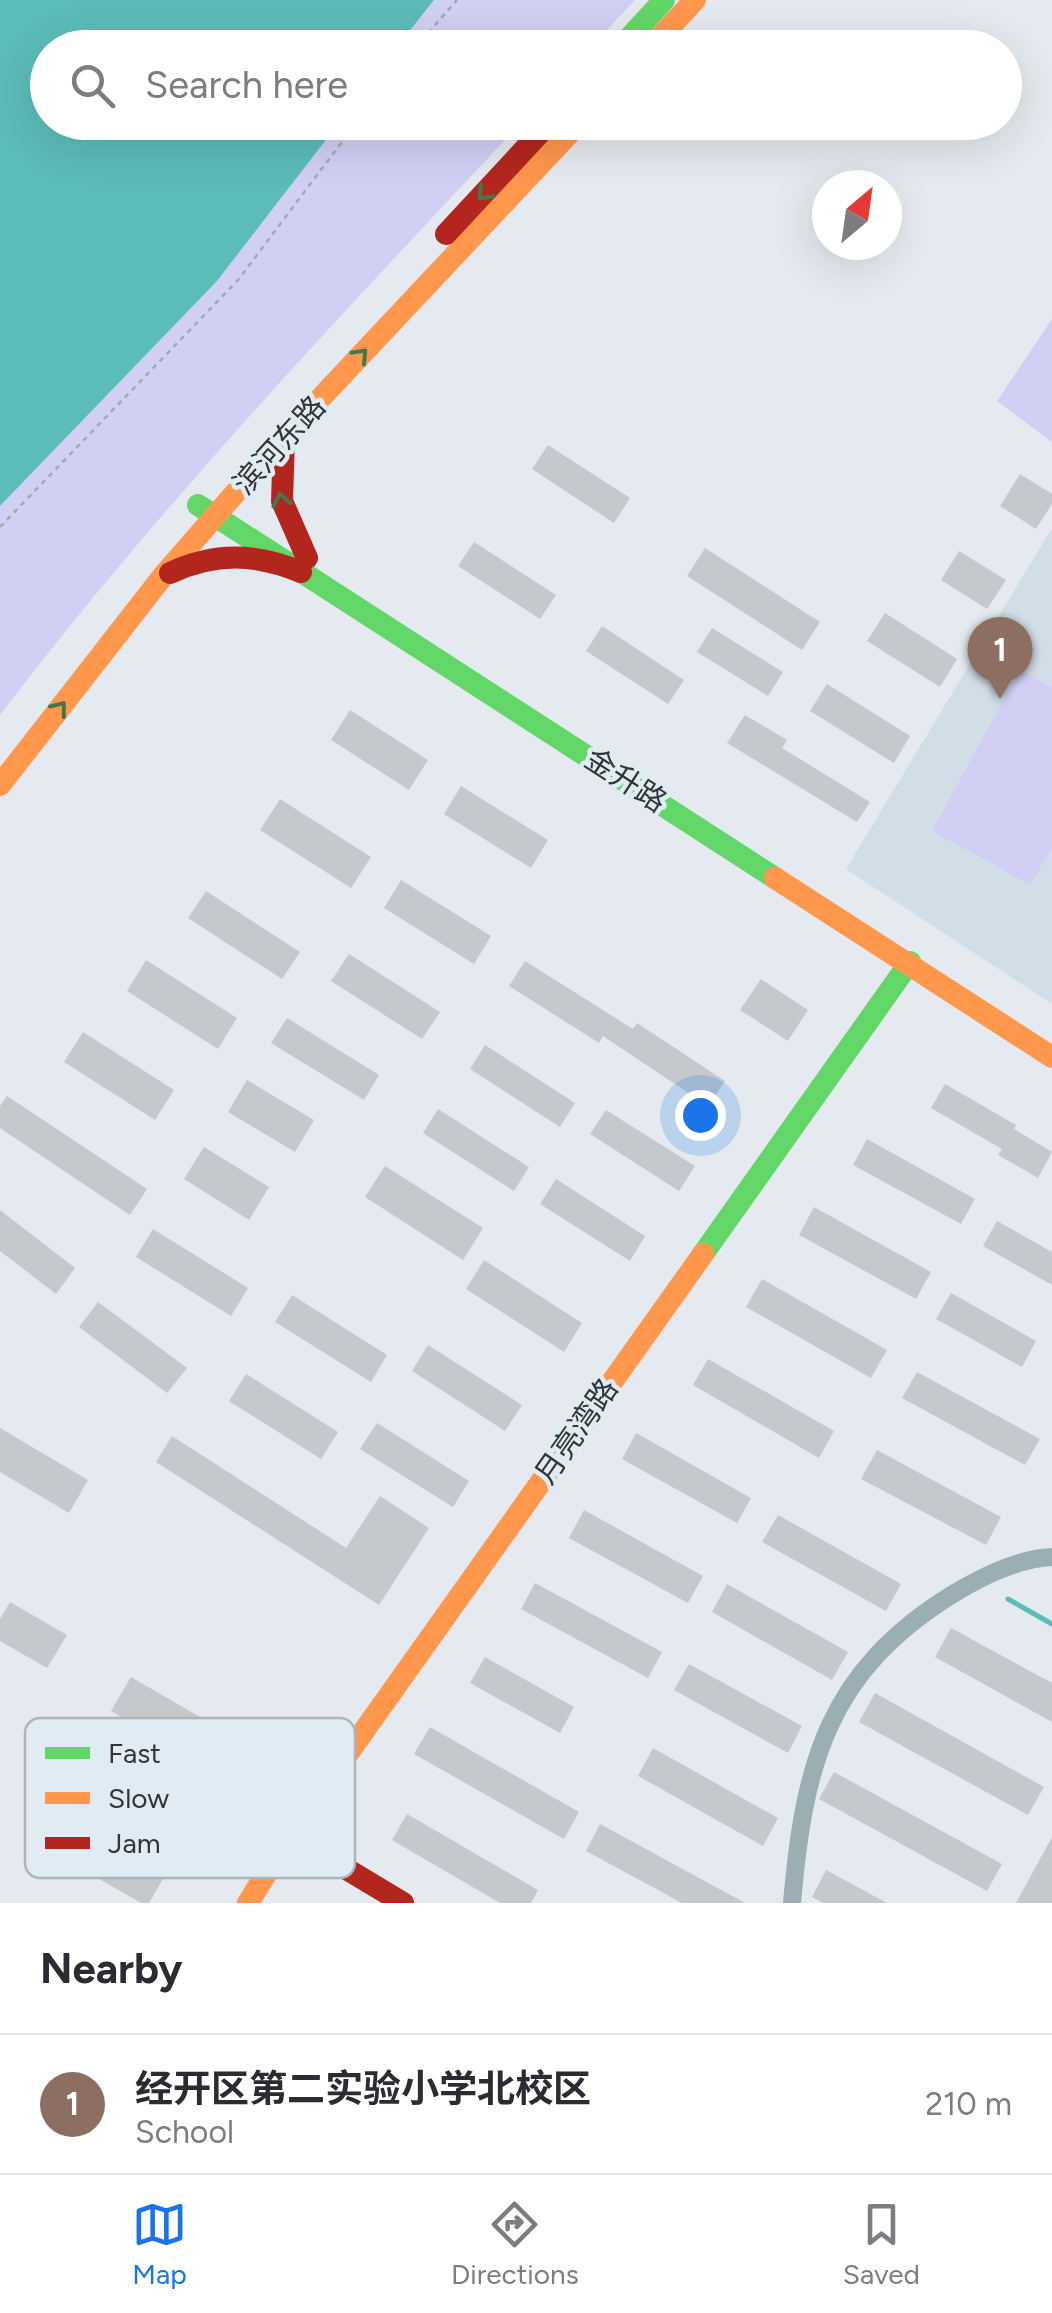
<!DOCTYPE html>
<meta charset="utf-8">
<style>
body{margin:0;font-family:Figtree,"Noto Sans SC",sans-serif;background:#f7f7f7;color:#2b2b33}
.compass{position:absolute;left:812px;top:170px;width:90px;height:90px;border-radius:50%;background:#fff;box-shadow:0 10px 40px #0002;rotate:29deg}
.you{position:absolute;left:700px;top:1115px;width:35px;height:35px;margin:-25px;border:8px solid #fff;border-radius:50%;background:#1a73e8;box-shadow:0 0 0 15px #1a73e833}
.badge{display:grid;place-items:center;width:65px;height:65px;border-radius:50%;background:#1a73e8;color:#fff;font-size:32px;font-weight:700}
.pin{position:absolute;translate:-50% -82px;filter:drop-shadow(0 2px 5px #0008)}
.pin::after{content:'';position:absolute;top:52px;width:35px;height:30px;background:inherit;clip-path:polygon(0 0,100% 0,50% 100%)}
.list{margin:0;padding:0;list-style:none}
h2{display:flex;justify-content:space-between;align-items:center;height:130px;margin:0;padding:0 40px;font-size:42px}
h2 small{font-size:32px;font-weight:400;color:#7c7c81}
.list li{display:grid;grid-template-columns:65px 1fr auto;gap:30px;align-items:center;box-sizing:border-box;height:140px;padding:0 40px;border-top:2px solid #e1e1e2}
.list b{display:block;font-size:38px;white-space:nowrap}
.list p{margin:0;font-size:32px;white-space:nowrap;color:#7c7c81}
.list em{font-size:32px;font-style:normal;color:#7c7c81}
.icon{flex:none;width:55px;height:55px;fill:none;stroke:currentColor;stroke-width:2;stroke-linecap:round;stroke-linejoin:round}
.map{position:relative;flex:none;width:1052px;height:1903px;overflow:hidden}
.search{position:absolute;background:#fff;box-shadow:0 10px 40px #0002;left:30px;right:30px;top:30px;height:110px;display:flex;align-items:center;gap:25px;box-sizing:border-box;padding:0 35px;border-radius:55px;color:#7c7c81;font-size:38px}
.sheet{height:270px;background:#fff}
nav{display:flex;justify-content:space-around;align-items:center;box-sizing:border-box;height:140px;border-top:2px solid #e1e1e2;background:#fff;font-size:28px;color:#7c7c81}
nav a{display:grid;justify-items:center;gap:5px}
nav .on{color:#1a73e8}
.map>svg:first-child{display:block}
</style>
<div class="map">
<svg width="1052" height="1903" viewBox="0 0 1052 1903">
<rect width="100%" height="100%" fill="#e4eaef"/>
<polygon fill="#d1dee7" points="1052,528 1052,1004 846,869"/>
<g fill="#d1cff4">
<polygon points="434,0 635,0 591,47 397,48"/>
<path d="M339,123H521C341,315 160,505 0,715V506L217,281Z"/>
<polygon points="1052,319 1052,442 997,401"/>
<polygon points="1020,670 1052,687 1052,847 1031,885 932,831"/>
</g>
<polygon fill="#5cbcb7" points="0,0 434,0 397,47 48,48 48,122 339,123 217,281 0,506"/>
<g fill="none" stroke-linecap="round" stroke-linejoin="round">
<polyline stroke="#5cbcb7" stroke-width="5" points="1008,1599 1052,1624"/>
</g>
<g fill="#c5c9cd">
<polygon points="548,445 630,498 614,523 532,469"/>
<polygon points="1020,474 1052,494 1052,504 1036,529 1000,506"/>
<polygon points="474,542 556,595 540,619 458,566"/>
<polygon points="705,548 820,622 802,650 687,576"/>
<polygon points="959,551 1006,580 987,609 941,580"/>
<polygon points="885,613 957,659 940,687 867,641"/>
<polygon points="602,626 684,680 668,704 586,651"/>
<polygon points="712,628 783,672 768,696 697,652"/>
<polygon points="827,684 910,736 894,763 810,711"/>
<polygon points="350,710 428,760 409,790 331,740"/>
<polygon points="745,715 787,740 782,748 870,802 857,822 727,743"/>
<polygon points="461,786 548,840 531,868 444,814"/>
<polygon points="280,799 371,857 351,888 260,830"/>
<polygon points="401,880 491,936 474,964 384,908"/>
<polygon points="206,891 300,952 282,979 188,918"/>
<polygon points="349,954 440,1012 422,1039 331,981"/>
<polygon points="146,960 237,1018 218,1049 127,991"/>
<polygon points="525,961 633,1029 637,1023 725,1081 708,1106 603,1036 599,1043 509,986"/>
<polygon points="761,979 808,1010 788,1041 740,1010"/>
<polygon points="287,1018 379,1075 364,1100 271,1043"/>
<polygon points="83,1032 174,1090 155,1120 64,1062"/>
<polygon points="485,1045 575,1103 560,1127 470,1069"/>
<polygon points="247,1080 314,1120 295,1152 228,1112"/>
<polygon points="945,1084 1016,1125 1014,1129 1052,1152 1038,1178 998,1155 1002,1149 931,1108"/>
<polygon points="7,1096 147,1189 130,1215 0,1128 0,1106"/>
<polygon points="438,1109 529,1167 514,1191 423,1133"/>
<polygon points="606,1110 695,1166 679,1191 590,1134"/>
<polygon points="867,1139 975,1199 961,1224 853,1165"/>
<polygon points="204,1147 269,1187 249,1220 184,1179"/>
<polygon points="385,1166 483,1228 463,1260 365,1197"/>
<polygon points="556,1179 645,1236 630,1261 540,1204"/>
<polygon points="814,1207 931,1272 916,1299 799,1235"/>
<polygon points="0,1210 75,1268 56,1294 0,1251"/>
<polygon points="997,1221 1052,1252 1052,1285 983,1246"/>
<polygon points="153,1229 248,1288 231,1316 136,1257"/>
<polygon points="484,1260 582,1323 564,1352 466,1289"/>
<polygon points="762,1279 887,1350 871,1378 746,1307"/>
<polygon points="951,1293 1036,1341 1022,1367 936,1319"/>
<polygon points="292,1295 387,1355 371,1382 275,1322"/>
<polygon points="98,1302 187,1368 167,1393 79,1327"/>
<polygon points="428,1345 522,1405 505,1431 412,1371"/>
<polygon points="708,1359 834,1431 819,1458 693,1385"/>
<polygon points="917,1372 1040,1439 1025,1465 902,1398"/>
<polygon points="246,1374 338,1432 321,1459 229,1401"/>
<polygon points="377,1423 469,1481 453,1507 360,1449"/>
<polygon points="0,1428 88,1480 69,1513 0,1472"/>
<polygon points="636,1433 751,1498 737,1523 622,1459"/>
<polygon points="172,1436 346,1548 380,1496 429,1528 379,1605 156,1462"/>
<polygon points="877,1450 1001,1517 986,1545 861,1479"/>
<polygon points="584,1510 703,1576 688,1603 569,1538"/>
<polygon points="778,1515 901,1584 886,1611 762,1542"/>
<polygon points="535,1583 662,1652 648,1678 521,1609"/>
<polygon points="727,1584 848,1652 832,1680 712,1612"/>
<polygon points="10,1602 67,1635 47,1668 0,1641 0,1619"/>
<polygon points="951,1628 1052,1683 1052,1722 935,1657"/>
<polygon points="485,1657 574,1707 560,1733 470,1683"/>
<polygon points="689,1664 802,1726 788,1753 674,1690"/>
<polygon points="131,1677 245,1743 225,1778 111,1711"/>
<polygon points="875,1693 1044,1787 1028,1815 859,1722"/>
<polygon points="430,1727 579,1812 564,1839 414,1754"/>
<polygon points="653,1748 778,1818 763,1846 638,1776"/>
<polygon points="834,1772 1002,1864 987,1891 819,1799"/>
<polygon points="55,1807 167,1872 149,1903 141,1903 35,1842"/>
<polygon points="407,1814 538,1890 531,1903 500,1903 392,1840"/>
<polygon points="600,1824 745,1903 682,1903 586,1851"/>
<polygon points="1052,1837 1052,1903 1016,1903"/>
<polygon points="826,1870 887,1903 823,1903 812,1897"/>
</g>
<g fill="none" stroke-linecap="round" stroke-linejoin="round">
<g stroke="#9dabaf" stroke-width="2.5" stroke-dasharray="5 5" stroke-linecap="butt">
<polyline points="415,48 457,0"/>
<polyline points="0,527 239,279 357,122"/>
</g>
<path stroke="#9baeb4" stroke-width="18" d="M792,1903C804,1764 827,1672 953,1594C983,1576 1017,1559 1052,1557"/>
<g stroke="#63d668" stroke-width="22">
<polyline points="620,48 664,0"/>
<polyline points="198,505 775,878"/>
<polyline points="703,1254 910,962"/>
</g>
<g stroke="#ff974d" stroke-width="22">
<polyline points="650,48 695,0"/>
<polyline points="0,785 163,576 284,437 580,122"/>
<polyline points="775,878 1052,1057"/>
<polyline points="248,1903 290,1835 703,1254"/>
</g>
<g stroke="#b3261e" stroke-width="22">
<polyline points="446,234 550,122"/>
<polyline points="284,438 282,501 307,558"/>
<path d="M170,573C215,552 255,553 301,572"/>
<polyline points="290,1835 403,1903"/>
</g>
</g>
<defs><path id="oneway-chevron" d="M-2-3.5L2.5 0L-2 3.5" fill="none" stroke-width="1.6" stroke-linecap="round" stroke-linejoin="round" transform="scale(2.5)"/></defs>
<g stroke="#46764c">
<use href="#oneway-chevron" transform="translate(484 194) rotate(133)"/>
<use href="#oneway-chevron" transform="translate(361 355) rotate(-47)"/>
<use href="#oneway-chevron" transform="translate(281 500) rotate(-101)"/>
<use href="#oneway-chevron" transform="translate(60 708) rotate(-52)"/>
</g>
<g text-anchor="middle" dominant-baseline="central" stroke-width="9" stroke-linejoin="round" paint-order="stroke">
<g font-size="30" fill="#32363a" stroke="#e0ebf3">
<text transform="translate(279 445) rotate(-48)">滨河东路</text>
<text transform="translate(626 780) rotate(33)">金升路</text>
<text transform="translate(576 1431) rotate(-55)">月亮湾路</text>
</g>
</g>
<rect x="25" y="1718" width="330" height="160" rx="15" fill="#e0ebf3" stroke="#acb5bc" stroke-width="2.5"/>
<rect x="45" y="1747" width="45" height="12" fill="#63d668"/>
<rect x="45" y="1792" width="45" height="12" fill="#ff974d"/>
<rect x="45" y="1837" width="45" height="12" fill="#b3261e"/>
<g font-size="28" fill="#32363a">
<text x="108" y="1763">Fast</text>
<text x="108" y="1808">Slow</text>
<text x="108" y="1853">Jam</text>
</g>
</svg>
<svg class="compass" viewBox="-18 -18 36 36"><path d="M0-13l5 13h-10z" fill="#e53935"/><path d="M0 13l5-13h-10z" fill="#7c7c81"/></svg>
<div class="you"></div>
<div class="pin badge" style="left:1000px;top:699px;background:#8d6e63">1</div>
<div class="search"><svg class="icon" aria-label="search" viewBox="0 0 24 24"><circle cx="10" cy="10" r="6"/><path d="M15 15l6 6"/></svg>Search here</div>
</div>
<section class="sheet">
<h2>Nearby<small></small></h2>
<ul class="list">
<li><span class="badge" style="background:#8d6e63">1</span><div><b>经开区第二实验小学北校区</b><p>School</p></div><em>210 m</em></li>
</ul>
</section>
<nav>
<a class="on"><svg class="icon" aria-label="map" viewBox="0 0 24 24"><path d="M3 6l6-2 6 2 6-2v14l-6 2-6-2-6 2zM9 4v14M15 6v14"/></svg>Map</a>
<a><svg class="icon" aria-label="directions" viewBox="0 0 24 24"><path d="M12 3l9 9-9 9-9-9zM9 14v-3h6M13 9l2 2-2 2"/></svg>Directions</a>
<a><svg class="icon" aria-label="saved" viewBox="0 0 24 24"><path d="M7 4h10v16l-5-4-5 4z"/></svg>Saved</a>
</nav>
